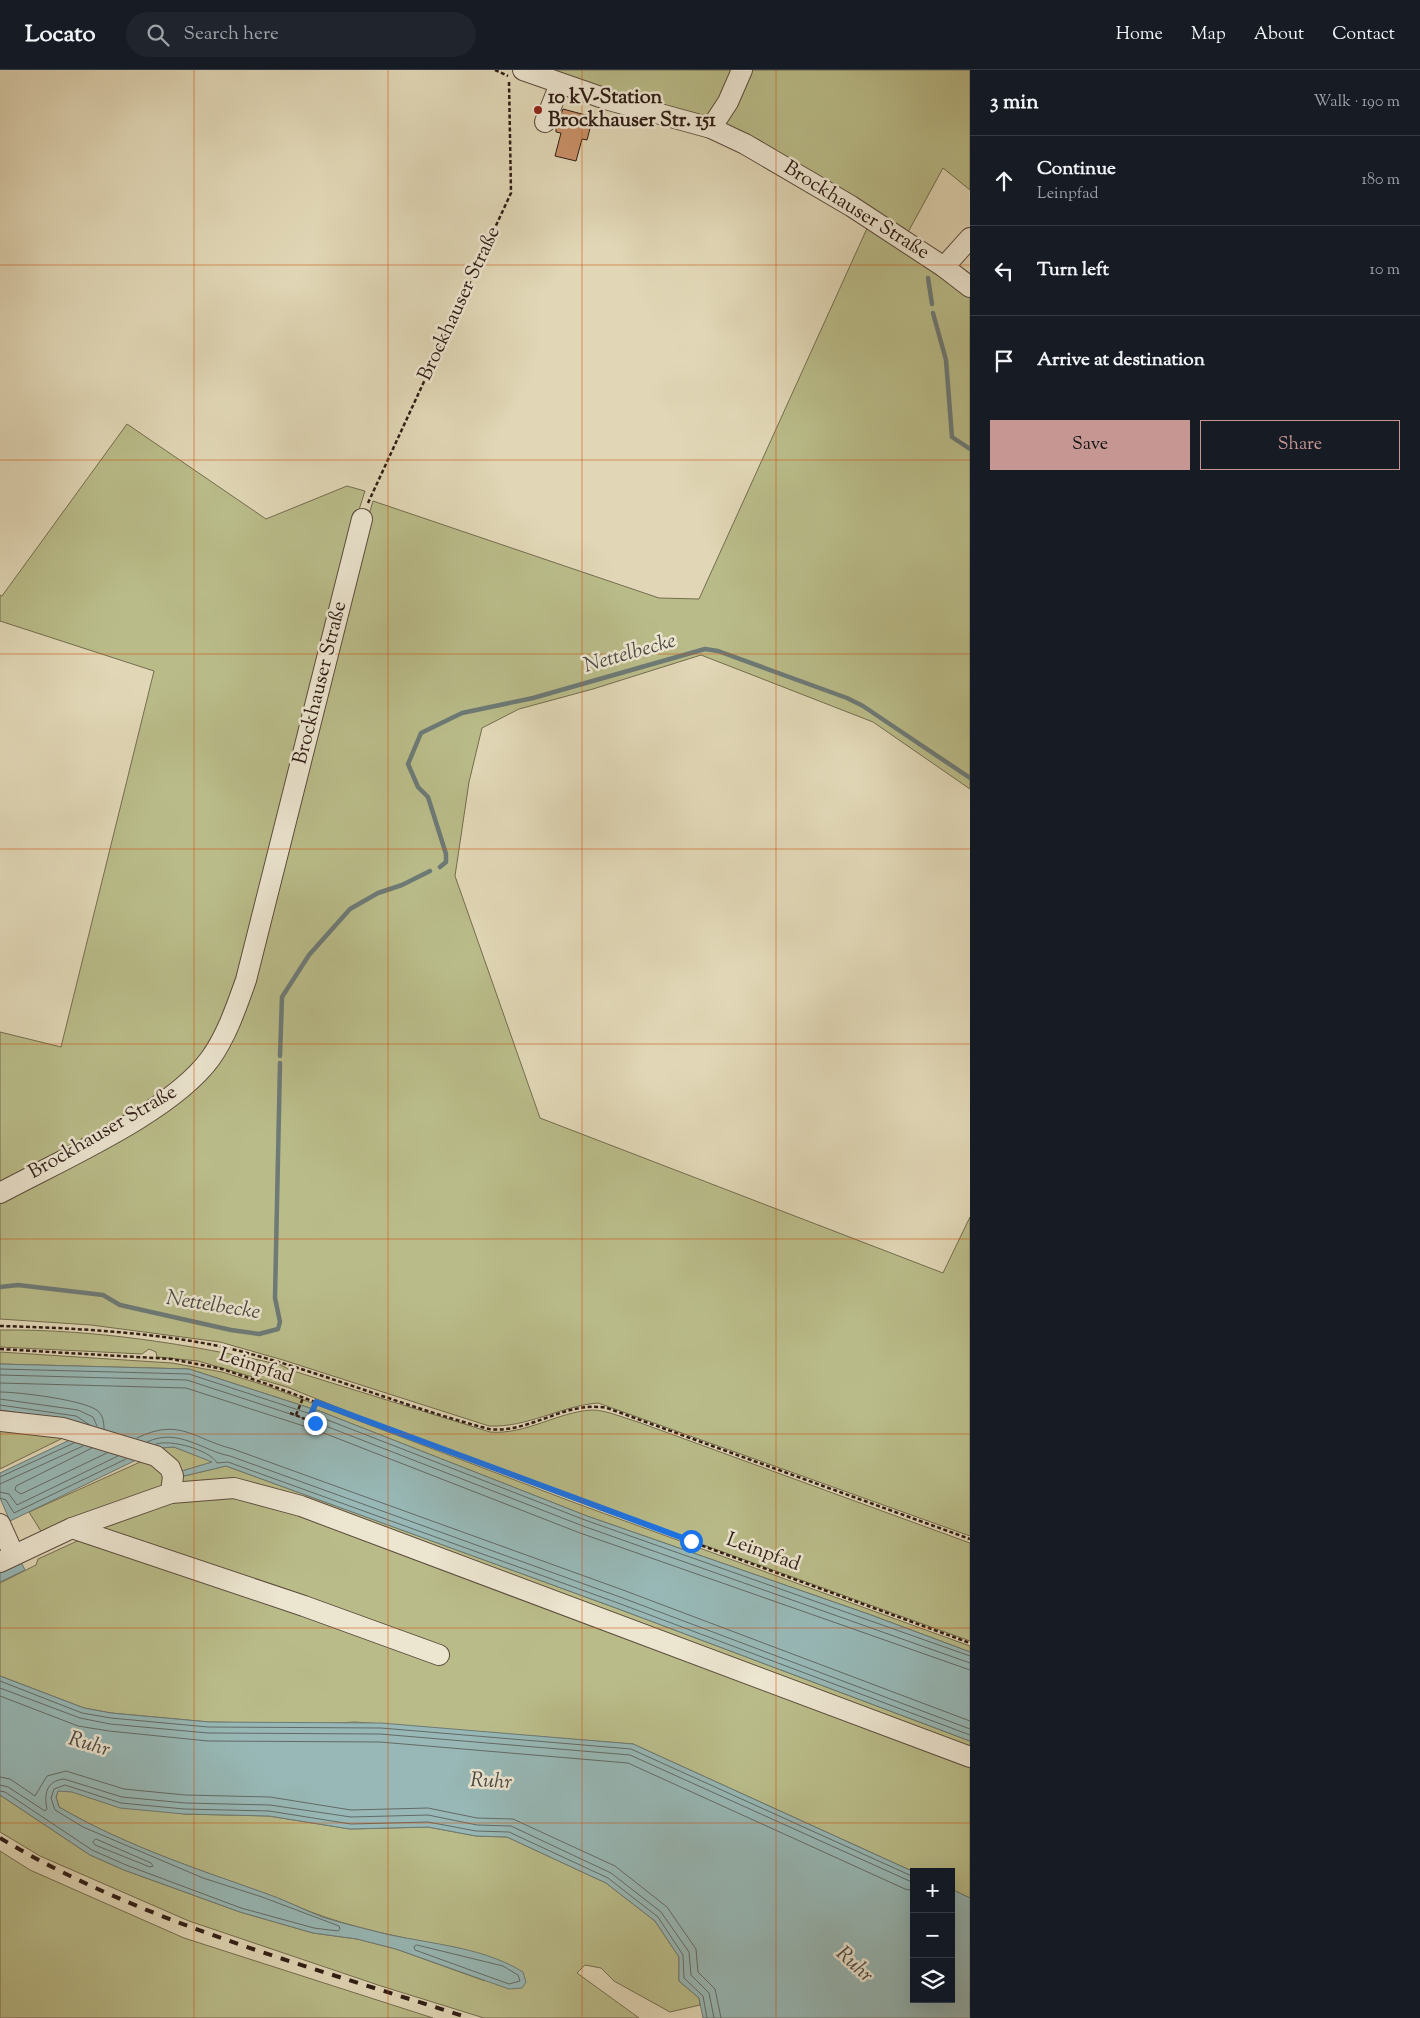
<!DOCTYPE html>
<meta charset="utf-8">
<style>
body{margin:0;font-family:"Sorts Mill Goudy",serif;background:#20242c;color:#f1f3f6}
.controls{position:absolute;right:15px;bottom:15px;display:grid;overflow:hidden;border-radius:0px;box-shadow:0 5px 20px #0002}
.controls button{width:45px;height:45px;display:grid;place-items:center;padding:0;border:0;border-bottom:1px solid #363941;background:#171b24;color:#f1f3f6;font:25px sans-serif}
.stop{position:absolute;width:15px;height:15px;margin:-11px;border:4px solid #1a73e8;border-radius:50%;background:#fff}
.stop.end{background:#1a73e8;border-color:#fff;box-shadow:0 1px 5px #0008}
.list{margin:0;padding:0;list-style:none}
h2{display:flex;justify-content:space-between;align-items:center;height:65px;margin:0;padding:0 20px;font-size:21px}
h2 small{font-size:16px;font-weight:400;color:#9ea1a6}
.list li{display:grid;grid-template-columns:32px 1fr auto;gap:15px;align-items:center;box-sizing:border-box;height:90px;padding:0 20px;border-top:1px solid #363941}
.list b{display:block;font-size:19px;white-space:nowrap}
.list p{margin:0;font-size:16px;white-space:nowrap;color:#9ea1a6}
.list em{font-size:16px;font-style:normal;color:#9ea1a6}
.actions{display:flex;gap:10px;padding:15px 20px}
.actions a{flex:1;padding:11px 0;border:1px solid #c59692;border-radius:0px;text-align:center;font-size:18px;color:#c59692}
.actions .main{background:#c59692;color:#111}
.icon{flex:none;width:28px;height:28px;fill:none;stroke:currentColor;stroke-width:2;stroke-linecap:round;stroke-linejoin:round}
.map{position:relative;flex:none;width:970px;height:1948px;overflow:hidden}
header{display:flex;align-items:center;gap:30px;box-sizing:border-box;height:70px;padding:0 25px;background:#171b24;border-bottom:1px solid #363941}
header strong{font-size:24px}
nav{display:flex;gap:28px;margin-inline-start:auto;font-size:18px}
.search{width:350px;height:45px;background:#20242c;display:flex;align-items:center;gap:12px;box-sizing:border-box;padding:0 18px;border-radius:28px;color:#9ea1a6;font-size:19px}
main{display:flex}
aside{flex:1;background:#171b24}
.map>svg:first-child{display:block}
</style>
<header>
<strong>Locato</strong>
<div class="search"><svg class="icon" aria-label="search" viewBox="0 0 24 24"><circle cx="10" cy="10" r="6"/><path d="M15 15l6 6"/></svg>Search here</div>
<nav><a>Home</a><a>Map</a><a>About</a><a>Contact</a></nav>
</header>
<main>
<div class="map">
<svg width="970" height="1948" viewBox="0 0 970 1948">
<rect width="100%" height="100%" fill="#e1d7b6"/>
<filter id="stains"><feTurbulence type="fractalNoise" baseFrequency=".004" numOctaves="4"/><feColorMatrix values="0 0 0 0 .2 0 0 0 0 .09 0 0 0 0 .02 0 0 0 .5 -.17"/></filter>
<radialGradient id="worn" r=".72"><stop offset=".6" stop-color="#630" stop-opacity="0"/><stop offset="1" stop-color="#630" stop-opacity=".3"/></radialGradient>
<g fill="#b9bc89" stroke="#746c4f">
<polygon points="542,0 970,0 970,120 943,98 907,164 836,117"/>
<path d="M869,154L951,209L970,227V719L873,652L701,585L593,619L519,639L482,658L469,712L455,806L540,1048L943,1203L970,1147V1466L598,1333C561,1336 526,1358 489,1356L283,1290L220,1272L91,1255L0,1249V1134L213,992L373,431L659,528L699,529Z"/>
<polygon points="127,354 266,449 347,416 365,421 357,446 242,901 217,972 175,1018 0,1119 0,962 61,977 154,601 0,551 0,525 2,526"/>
<path d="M0,1260C93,1259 190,1274 281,1295L290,1300L490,1362C526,1365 557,1342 592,1340C606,1340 624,1348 638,1352L970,1473V1571L601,1438L389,1358L287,1317L198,1291L157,1287L156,1282L149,1279L142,1284L0,1277Z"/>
<polygon points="0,1282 172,1293 222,1302 267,1316 578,1434 970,1576 970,1582 871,1545 587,1446 322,1342 189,1299 0,1294"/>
<polygon points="0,1352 69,1365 0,1399"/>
<polygon points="174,1377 213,1392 182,1401 184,1406 226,1396 616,1538 970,1671 970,1828 951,1819 951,1802 914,1802 633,1674 355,1652 319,1654 209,1652 111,1643 84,1638 0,1606 0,1513 36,1495 38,1489 86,1467 96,1454 175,1429 161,1378"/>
<polygon points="149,1388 167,1401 164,1422 42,1463 29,1442"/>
<path d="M64,1720L184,1744L269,1746L350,1759L428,1757L476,1766L507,1767L606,1813L655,1851L679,1887V1911L699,1928L700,1935L670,1942L614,1911L601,1898L585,1895L577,1903L639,1948H484L381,1916L189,1851L40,1786L0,1762V1725L90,1785L124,1800L240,1842L313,1863L357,1869L396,1879L485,1911L461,1879C415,1870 369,1862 325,1847C303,1840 283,1829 261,1822C193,1798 122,1774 59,1737L56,1727L58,1721Z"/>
<polygon points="0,1781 30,1800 184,1868 433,1948 0,1948"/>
</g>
<g fill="#97b8b6" stroke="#6d7a76">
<polygon points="0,1294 189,1299 322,1342 587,1446 871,1545 970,1582 970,1671 616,1538 226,1396 184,1406 182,1401 212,1392 174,1377 161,1378 10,1451 0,1428 0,1403 76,1367 86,1356 75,1351 0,1340"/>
<polygon points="20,1490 25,1500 0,1512 0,1500"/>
<path d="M0,1606L84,1638L111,1643L209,1652L381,1653L633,1674L914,1802V1929H951V1819L970,1828V1948H703L699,1928L679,1911V1887L655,1851L606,1813L507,1767L476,1766L428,1757L350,1759L269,1746L184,1744L120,1738L72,1722L58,1721L56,1727L59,1737C122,1774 194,1798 262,1822C283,1829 302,1839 322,1847C338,1852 354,1856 370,1860C420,1874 478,1874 523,1902L526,1912L522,1918L509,1919L396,1879L357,1869L313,1863L240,1842L124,1800L90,1785L0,1725Z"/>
</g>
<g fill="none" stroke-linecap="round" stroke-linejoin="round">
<g stroke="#636a66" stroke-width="1">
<polyline points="0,1299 189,1304 320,1347 585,1450 970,1586"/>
<polyline points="0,1305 187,1310 318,1353 583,1456 970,1593"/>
<polyline points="0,1313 186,1318 316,1360 580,1463 970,1600"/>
<path d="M0,1322C19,1322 85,1330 98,1341C103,1346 104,1352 104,1359"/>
<polyline points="0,1329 78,1340 93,1347 97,1356"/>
<polyline points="0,1335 76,1346 90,1355"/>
<path d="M137,1368C180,1347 193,1369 233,1379L623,1520L970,1651"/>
<path d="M147,1372C178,1357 203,1381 230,1386L620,1527L970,1659"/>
<path d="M156,1374C171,1369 210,1380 217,1393L228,1392L618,1533L970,1665"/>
<polyline points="92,1378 16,1416 15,1420 21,1424 107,1383"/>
<polyline points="0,1407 74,1373"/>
<polyline points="0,1414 83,1376"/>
<polyline points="0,1422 9,1424 17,1435 118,1386"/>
<polyline points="0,1428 6,1430 14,1443 126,1389"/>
<polyline points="0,1611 82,1643 111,1648 208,1657 381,1658 631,1679 914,1807"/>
<polyline points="0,1618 80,1648 110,1654 208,1663 380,1664 630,1685 914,1813"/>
<polyline points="0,1626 78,1656 109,1661 208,1671 380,1672 628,1693 905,1819 914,1821"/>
<polyline points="0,1707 10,1709 35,1726 47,1706 66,1701 124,1719 185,1725 270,1727 351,1740 428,1738 477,1748 513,1749 615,1796 667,1837 696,1879 698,1902 715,1919 721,1948"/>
<path d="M0,1715L8,1717L45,1741L47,1739C44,1724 46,1711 64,1709L122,1727L185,1733L270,1735L351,1747L428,1745L477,1755L511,1756L611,1803L661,1842L689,1882L691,1905L709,1923L714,1948"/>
<polyline points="0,1721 5,1722 92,1780 126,1795 241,1838 314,1858 338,1861 340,1859 339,1856 262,1827 203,1808 83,1757 55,1740 51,1728 54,1719 65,1715 121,1733 184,1739 269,1741 351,1754 428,1752 476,1761 509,1762 608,1808 658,1847 683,1885 684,1908 703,1926 707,1948"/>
<polygon points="96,1769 151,1793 153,1796 150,1797 95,1775 93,1772"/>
<polygon points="417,1875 503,1896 518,1905 520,1911 509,1914 415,1880 414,1877"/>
</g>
<g stroke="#6d7a76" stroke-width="4.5">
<polyline points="928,208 932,234"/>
<polyline points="933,243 946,290 952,367 970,379"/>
<polyline points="440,797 446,792 446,784 428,727 418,717 408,694 421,663 462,643 533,628 705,579 718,581 847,628 863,636 970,708"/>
<polyline points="280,986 282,927 309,885 350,839 378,823 402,815 430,801"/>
<polyline points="0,1217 18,1215 103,1225 120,1235 231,1260 259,1264 278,1259 280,1252 275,1228 280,993"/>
</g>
</g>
<polygon fill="#c99068" stroke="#2f1c15" points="563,39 593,47 587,70 582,69 576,91 555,86 561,63 556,62 556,56"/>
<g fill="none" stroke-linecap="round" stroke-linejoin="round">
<g stroke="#5c4b3d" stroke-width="22">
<g id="minor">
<polyline points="523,0 609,30 711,58 745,74 851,136 944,197 970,217"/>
<polyline points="545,52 560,14"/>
<polyline points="711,58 728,32 742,0"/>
<polyline points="944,197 970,168"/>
<path d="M0,1123C61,1090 170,1043 210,989C227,965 236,938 246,910L362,449"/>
<polyline points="0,1351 63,1358 156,1386 170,1398 173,1406 171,1423 72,1458 0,1492"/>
<polyline points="171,1423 234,1418 301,1436 970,1687"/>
<polyline points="0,1454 14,1485"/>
<polyline points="72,1458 304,1536 439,1585"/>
</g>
</g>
<g stroke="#2f1c15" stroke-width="2.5" stroke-dasharray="4 2.5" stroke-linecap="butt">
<polyline points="495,0 508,6"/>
<polyline points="368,433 511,123 509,11"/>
<path d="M0,1256C78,1258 177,1263 251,1284C331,1306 409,1338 489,1359C530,1364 565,1330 607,1338L970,1469"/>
<polyline points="0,1279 172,1289 222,1299 267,1314 601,1439 970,1573"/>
<polyline points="290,1343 315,1353"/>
<polyline points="296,1345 303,1328"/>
<polyline points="309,1350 316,1332"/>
</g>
<use href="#minor" stroke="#ece5d0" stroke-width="20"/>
<path stroke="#2f1c15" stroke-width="4" stroke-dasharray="9 9" stroke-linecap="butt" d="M0,1768C141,1853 313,1897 469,1948"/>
</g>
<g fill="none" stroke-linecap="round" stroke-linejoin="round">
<polyline stroke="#1a73e8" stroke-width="6" points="315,1353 309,1350 316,1332 691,1471"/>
</g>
<path fill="none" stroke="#cc500d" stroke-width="1" stroke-opacity="0.55" d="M194,0V1948M388,0V1948M582,0V1948M776,0V1948M0,195H970M0,390H970M0,584H970M0,779H970M0,974H970M0,1169H970M0,1364H970M0,1558H970M0,1753H970"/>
<circle fill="#8f2418" stroke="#ece5d0" stroke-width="2" cx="538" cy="40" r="5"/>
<g text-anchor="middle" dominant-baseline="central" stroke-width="5" stroke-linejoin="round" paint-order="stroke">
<g font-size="20" font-weight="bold" fill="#2f1c15" stroke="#ece5d0" text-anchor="start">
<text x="548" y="28">10 kV-Station<tspan x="548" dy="23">Brockhauser Str. 151</tspan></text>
</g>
<g font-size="20" fill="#2f1c15" stroke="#ece5d0">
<text transform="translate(856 141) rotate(32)">Brockhauser Straße</text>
<text transform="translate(460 234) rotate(-65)">Brockhauser Straße</text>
<text transform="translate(321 613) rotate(-76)">Brockhauser Straße</text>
<text transform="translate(103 1063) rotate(-30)">Brockhauser Straße</text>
<text transform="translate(256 1297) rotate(18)">Leinpfad</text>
<text transform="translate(763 1483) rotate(20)">Leinpfad</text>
</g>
<g font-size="21" font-style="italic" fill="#4e4b45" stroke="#ece5d0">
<text transform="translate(630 584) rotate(-16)">Nettelbecke</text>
<text transform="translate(213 1236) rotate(9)">Nettelbecke</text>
<text transform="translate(89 1675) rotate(17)">Ruhr</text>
<text transform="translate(491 1712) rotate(3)">Ruhr</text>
<text transform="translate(854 1895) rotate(43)">Ruhr</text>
</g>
</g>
<rect width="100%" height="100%" filter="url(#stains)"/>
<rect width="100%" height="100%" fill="url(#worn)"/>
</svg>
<div class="controls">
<button>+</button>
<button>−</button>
<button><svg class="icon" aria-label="layers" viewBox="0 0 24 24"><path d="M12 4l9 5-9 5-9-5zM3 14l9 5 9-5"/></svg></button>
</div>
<div class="stop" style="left:691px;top:1471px"></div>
<div class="stop end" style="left:315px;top:1353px"></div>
</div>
<aside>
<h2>3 min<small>Walk · 190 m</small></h2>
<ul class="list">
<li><svg class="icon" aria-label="ahead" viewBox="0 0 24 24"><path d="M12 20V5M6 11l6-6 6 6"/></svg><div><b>Continue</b><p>Leinpfad</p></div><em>180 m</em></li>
<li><svg class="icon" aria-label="left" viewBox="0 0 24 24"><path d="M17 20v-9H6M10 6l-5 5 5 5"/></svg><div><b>Turn left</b></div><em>10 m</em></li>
<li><svg class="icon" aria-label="arrive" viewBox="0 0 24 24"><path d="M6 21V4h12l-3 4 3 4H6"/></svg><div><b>Arrive at destination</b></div></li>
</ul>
<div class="actions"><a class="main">Save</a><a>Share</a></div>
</aside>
</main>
